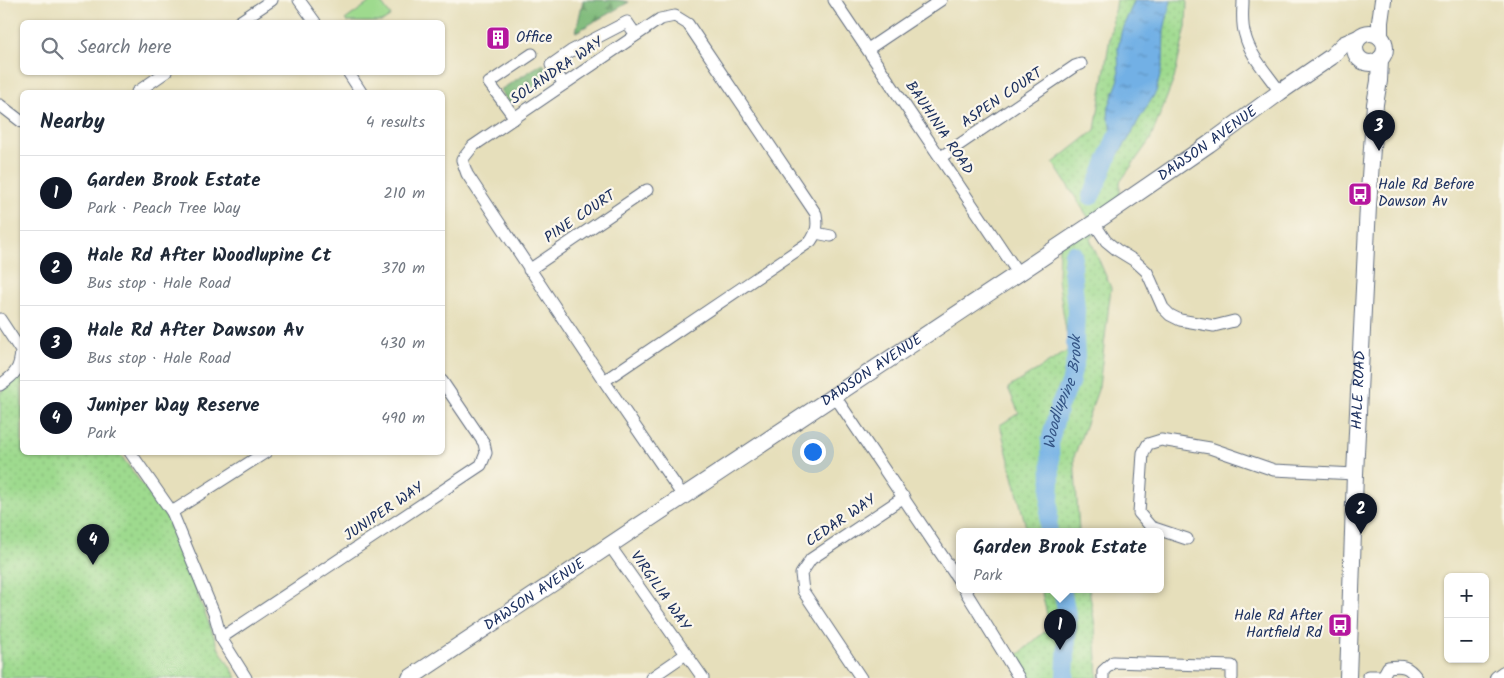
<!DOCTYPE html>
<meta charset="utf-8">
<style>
body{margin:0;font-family:Kalam,sans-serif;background:#f6f6f7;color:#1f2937}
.controls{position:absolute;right:15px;bottom:15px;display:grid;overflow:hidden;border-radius:8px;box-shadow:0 1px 4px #0004}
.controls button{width:45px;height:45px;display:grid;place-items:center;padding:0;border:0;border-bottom:1px solid #e0e1e3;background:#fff;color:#1f2937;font:25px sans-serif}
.you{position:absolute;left:812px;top:451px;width:18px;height:18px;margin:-12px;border:4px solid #fff;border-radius:50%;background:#1a73e8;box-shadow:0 0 0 8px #1a73e833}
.badge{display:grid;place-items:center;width:32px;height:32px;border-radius:50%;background:#111827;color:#fff;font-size:16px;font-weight:700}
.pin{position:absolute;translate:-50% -41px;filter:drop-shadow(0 1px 2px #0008)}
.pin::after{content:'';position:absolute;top:26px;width:18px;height:15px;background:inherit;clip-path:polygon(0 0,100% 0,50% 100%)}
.popup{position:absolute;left:956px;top:528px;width:208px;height:65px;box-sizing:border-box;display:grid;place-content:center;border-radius:8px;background:#fff;filter:drop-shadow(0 1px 4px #0005);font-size:16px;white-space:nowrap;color:#747a83}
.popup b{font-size:19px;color:#1f2937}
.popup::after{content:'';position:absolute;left:50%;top:100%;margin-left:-10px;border:10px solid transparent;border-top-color:#fff}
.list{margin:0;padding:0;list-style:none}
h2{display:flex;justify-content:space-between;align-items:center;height:65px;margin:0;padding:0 20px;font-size:21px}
h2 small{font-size:16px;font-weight:400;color:#747a83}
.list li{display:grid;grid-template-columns:32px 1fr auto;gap:15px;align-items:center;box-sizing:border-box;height:75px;padding:0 20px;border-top:1px solid #e0e1e3}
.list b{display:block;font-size:19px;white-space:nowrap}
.list p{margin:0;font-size:16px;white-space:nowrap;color:#747a83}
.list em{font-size:16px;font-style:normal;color:#747a83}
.icon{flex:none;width:28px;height:28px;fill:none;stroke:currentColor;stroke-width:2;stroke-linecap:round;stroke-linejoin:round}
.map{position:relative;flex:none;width:1504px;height:678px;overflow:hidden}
.search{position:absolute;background:#fff;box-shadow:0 1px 4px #0004;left:20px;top:20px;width:425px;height:55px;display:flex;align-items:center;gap:12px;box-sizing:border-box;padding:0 18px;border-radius:8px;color:#747a83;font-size:19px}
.panel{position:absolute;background:#fff;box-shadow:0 1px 4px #0004;left:20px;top:90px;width:425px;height:365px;border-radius:8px}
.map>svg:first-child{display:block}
</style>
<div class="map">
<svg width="1504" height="678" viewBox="0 0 1504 678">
<defs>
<pattern id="forest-firs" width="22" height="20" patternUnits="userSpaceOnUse" patternTransform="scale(1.25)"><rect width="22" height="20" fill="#7eba79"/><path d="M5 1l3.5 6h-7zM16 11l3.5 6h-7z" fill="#669866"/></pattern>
<pattern id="park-dots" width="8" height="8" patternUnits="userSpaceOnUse" patternTransform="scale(1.25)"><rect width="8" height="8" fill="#9eda8e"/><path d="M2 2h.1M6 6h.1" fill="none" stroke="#88bb7d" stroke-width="1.8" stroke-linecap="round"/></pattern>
<pattern id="water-ripples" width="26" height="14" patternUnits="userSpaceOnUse" patternTransform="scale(1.25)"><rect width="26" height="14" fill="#72b0e5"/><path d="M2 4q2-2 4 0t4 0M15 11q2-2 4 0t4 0" fill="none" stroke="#5d90bd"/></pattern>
</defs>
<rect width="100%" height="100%" fill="#fbf7ec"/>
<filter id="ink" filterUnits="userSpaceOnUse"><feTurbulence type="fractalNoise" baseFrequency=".02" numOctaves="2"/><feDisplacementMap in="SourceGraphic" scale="10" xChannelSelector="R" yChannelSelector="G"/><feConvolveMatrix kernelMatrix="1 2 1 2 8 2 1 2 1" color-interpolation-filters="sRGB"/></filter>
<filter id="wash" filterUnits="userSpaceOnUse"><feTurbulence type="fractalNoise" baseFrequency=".0096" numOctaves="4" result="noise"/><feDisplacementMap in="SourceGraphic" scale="20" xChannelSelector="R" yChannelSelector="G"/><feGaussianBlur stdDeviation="1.12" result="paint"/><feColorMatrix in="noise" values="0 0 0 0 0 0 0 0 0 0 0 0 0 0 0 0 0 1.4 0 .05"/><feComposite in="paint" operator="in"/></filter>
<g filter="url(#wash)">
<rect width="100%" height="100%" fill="#e6dfbb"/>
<g fill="url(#forest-firs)" stroke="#4c746c">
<polygon points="583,0 617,0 629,2 576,32"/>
<polygon points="543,63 551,76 509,103 500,90"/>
</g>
<g fill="url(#park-dots)" stroke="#5c8476">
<polygon points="1116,0 1187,0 1186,27 1174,79 1150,140 1120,182 1120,199 1090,239 1111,288 1099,387 1074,457 1079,531 1027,531 1000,425 1019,413 1008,388 1069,350 1058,279 1059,244 1090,220 1053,163 1095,130"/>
<polygon points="22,375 22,452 119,453 169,521 219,649 237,678 0,678 0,392"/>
<polygon points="1041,589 1089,589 1095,626 1098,678 1023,678 1013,659 1050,627"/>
</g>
<polygon fill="#9eda8e" stroke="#5c8476" points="373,0 379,0 391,16 382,22 347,22 345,20"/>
<polygon fill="url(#water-ripples)" stroke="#4670a2" points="1135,0 1171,0 1164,30 1163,63 1156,92 1138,121 1131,135 1114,161 1103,157 1111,131 1111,124 1108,119 1109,106 1119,79 1118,47 1122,29"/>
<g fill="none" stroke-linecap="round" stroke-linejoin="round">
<g stroke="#72b0e5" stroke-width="18">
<polyline points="1091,196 1100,177 1116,137"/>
<path id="s1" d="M1048,531L1051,482L1050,441L1059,406L1070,384L1076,357L1075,340L1076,309L1072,268L1073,254"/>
<polyline points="1062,589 1068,619 1065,678"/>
</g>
</g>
</g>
<g filter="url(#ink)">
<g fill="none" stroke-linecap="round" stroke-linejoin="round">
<g stroke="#626d7f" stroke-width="13">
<g id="minor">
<polyline points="299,0 315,22"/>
<polyline points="834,0 1018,273"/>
<path d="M1243,0C1243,11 1241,24 1245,35C1250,56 1268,74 1280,92"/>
<polyline points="239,22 272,0"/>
<polyline points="868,49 941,0"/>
<polyline points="348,72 361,92"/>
<polyline points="564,84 551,65 571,51 627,22 636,35"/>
<polyline points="137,92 166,72"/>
<polyline points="0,105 22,122"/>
<polyline points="515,118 489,83 532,54"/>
<polyline points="941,157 1075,66 1081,64"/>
<polyline points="1094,223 1106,241 1117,250 1135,261 1147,272 1163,308 1170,315 1180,320 1214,326 1234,321"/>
<polyline points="816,233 831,236"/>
<polyline points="529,270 647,190"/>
<path d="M0,319L21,351C20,369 15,375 0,385"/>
<path d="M604,381L811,241C817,232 818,225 816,214L688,24L675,16L660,19L473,146L462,160L467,174L604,381L683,496"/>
<polyline points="834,395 960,582"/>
<polyline points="130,452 172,512 215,616 221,638 246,678"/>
<polyline points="172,512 266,452"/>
<polyline points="1187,539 1151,527 1139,513 1143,453 1148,444 1161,440 1210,448 1274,470 1355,474"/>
<polyline points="610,546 703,678"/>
<polyline points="964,589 1019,678"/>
<polyline points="221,638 481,465 486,453 484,443 442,381"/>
<path d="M1368,676H1383L1388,667C1403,665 1408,666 1417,678"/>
<polyline points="651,678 686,654"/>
<polyline points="861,678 803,591 801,574 811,559 904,497"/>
<polyline points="1103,678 1103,671 1113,662 1232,666 1232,678"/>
</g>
</g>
<g stroke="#626d7f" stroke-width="16">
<polyline id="tertiary" points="1497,678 1504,673"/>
</g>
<g stroke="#626d7f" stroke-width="18">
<g id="secondary">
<circle cx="1370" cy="48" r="15"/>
<polyline points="1380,37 1380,22 1383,0"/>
<path id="s2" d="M410,678L1094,223L1209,144L1280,92L1331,57L1344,44L1358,38"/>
<path id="s3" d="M1348,678L1355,474L1368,206L1375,104L1379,81L1380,59"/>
</g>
</g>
<use href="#minor" stroke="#fff" stroke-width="11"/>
<use href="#tertiary" stroke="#fff" stroke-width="14"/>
<use href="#secondary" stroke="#fff" stroke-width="16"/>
</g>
</g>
<defs>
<g id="building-square" transform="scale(1.25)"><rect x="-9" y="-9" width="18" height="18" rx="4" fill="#b5179e" stroke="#fbf7ec"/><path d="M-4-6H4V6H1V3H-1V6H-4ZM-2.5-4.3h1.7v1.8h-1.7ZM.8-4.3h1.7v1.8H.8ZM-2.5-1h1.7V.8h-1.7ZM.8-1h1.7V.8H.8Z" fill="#fff"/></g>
<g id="bus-square" transform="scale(1.25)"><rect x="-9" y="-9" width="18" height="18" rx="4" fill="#b5179e" stroke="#fbf7ec"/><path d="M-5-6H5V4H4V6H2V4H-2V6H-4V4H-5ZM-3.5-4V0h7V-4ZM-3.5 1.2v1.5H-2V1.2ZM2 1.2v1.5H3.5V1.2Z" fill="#fff"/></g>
</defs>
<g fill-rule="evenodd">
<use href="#building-square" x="498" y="38"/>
<use href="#bus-square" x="1360" y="194"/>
<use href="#bus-square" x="1340" y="625"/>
</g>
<g text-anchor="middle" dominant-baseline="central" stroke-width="4.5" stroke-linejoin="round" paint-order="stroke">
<g font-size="15" fill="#1b2f5e" stroke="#fbf7ec" text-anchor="start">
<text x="516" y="38">Office</text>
<text x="1378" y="185">Hale Rd Before<tspan x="1378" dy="17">Dawson Av</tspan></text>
<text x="1322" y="616" text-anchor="end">Hale Rd After<tspan x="1322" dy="17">Hartfield Rd</tspan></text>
</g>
<g font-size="15" fill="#1b2f5e" stroke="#fbf7ec">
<text transform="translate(557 71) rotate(-34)">SOLANDRA WAY</text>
<text transform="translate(1002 98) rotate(-34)">ASPEN COURT</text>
<text transform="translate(939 128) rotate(56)">BAUHINIA ROAD</text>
<text stroke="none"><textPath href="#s2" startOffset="960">DAWSON AVENUE</textPath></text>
<text transform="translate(580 217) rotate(-34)">PINE COURT</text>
<text stroke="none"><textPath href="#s2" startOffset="555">DAWSON AVENUE</textPath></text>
<text stroke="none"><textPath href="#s3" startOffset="288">HALE ROAD</textPath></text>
<text transform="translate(384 512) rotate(-34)">JUNIPER WAY</text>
<text transform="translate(841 521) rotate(-34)">CEDAR WAY</text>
<text transform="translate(660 591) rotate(55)">VIRGILIA WAY</text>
<text stroke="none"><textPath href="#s2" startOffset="150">DAWSON AVENUE</textPath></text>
</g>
<g font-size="16" font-style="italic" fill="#355686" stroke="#fbf7ec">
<text stroke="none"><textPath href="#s1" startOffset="141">Woodlupine Brook</textPath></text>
</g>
</g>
</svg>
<div class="controls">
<button>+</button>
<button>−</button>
</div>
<div class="you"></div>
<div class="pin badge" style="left:1060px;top:650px">1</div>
<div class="popup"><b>Garden Brook Estate</b>Park</div>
<div class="pin badge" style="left:1361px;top:534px">2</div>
<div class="pin badge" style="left:1379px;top:151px">3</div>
<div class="pin badge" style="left:93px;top:565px">4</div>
<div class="search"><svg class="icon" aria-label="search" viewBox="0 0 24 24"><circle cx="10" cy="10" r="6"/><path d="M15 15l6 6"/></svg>Search here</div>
<section class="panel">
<h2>Nearby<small>4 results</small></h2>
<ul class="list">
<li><span class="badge">1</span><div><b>Garden Brook Estate</b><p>Park · Peach Tree Way</p></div><em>210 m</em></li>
<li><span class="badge">2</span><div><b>Hale Rd After Woodlupine Ct</b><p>Bus stop · Hale Road</p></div><em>370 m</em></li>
<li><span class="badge">3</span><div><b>Hale Rd After Dawson Av</b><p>Bus stop · Hale Road</p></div><em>430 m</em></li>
<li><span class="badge">4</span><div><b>Juniper Way Reserve</b><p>Park</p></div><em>490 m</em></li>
</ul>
</section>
</div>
